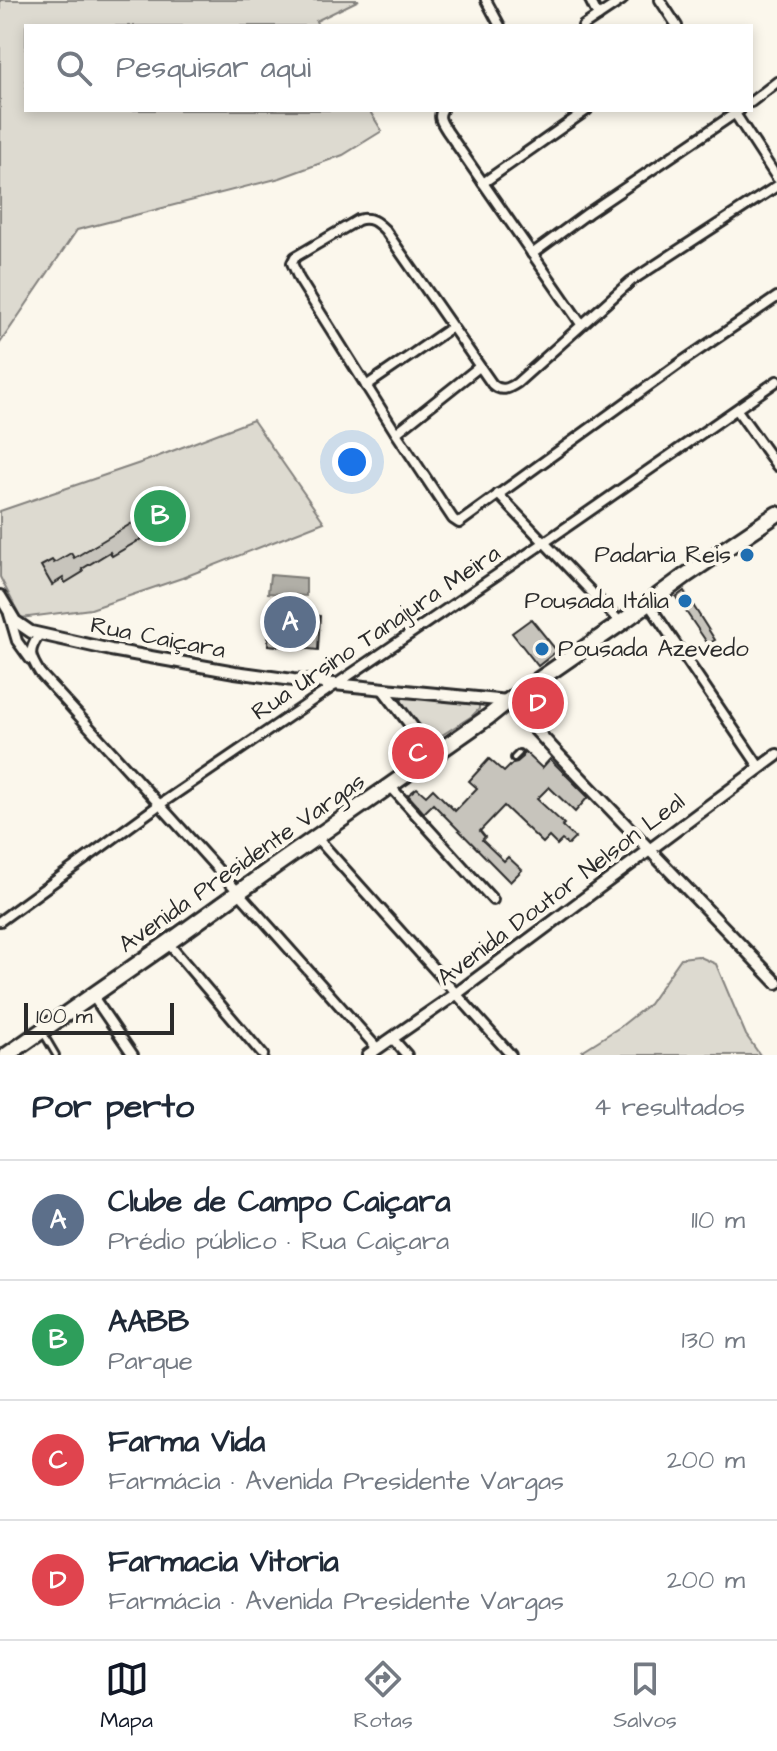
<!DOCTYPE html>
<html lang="pt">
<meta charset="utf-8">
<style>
body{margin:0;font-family:"Architects Daughter",sans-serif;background:#f6f6f7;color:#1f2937}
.scale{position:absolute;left:24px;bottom:20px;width:150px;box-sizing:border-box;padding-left:8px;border:4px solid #2b2b2b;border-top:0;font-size:22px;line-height:28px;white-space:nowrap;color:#2b2b2b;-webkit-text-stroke:6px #fbf7ec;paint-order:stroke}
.you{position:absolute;left:352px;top:462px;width:28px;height:28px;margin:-20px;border:6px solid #fff;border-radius:50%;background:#1a73e8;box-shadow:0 0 0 12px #1a73e833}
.badge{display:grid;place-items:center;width:52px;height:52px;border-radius:50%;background:#111827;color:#fff;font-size:26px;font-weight:700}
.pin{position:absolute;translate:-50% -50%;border:4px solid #fff;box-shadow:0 2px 8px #0006}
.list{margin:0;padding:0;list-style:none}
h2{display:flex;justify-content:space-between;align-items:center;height:104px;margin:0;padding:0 32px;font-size:34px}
h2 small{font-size:26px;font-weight:400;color:#747a83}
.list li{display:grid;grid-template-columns:52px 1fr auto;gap:24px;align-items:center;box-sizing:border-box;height:120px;padding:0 32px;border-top:2px solid #e0e1e3}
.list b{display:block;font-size:30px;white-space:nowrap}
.list p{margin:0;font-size:26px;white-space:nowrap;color:#747a83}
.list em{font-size:26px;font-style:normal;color:#747a83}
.icon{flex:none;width:44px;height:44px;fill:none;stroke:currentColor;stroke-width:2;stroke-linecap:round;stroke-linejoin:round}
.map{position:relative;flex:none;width:777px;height:1055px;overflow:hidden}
.search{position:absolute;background:#fff;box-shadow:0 4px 12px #0003;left:24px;right:24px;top:24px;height:88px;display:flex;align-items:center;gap:20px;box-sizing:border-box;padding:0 28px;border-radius:0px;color:#747a83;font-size:30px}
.sheet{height:584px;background:#fff}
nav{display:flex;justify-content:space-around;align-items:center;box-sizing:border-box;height:112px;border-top:2px solid #e0e1e3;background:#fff;font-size:22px;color:#747a83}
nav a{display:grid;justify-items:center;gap:4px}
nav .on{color:#111827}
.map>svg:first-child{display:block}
</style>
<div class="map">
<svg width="777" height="1055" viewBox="0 0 777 1055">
<rect width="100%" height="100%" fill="#fbf7ec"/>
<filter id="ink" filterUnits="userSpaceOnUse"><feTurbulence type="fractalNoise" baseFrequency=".0125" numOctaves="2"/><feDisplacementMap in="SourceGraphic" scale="16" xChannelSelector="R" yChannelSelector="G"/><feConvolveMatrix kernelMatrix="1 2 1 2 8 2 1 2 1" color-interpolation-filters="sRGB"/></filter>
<g filter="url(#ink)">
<g fill="#dddad0" stroke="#84827e" stroke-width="2">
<polygon points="0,0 359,0 316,21 318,26 26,26 26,110 369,110 382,131 343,155 280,178 77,230 0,343"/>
<polygon points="253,420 324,522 182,578 91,609 21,618 0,577 0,511 146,461"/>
<polygon points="410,696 440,701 479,704 479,709 472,716 431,742 421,731 402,702 401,697"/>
<polygon points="698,956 716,964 746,1035 760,1055 585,1055 582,1051 620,1027 649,1004 681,958"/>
</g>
<polygon fill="#b1afa7" stroke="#7b7a75" stroke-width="2" points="270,575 306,578 306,596 268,593"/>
<g fill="#c7c4bc" stroke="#2b2b2b" stroke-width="2">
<polygon points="144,516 155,531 112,556 110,552 82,569 83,572 65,583 63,578 52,585 41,566 52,560 54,563 71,553 74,558"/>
<polygon points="684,591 715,640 708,644 676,597"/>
<polygon points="311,614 320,616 318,650 268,645 269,621 309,625"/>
<polygon points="531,619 557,651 538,666 512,633"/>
<polygon points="524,751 542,768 550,759 588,797 575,812 549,787 537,799 564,824 562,826 575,838 568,845 562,840 557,845 549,837 543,843 504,806 480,831 485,837 482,840 504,861 508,857 522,870 510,882 433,804 424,813 408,795 417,788 426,796 433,789 455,811 477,788 469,781 489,759 504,772 513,763 517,762 523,757"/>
</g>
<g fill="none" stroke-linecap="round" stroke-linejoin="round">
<g stroke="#2b2b2b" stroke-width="10">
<g id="service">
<polyline points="514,758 519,753"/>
<polyline points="43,1033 56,1055"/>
</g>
</g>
<g stroke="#2b2b2b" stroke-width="14">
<g id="minor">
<polyline points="486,0 500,26"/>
<polyline points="590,0 598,16"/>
<polyline points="660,0 677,26"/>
<polyline points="583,26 622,0"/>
<polyline points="751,102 777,82"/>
<path d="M442,110C437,118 443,124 447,131L581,324"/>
<polyline points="734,112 777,178"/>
<polyline points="483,183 587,110"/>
<path d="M777,186L631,281L517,383C508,389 501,392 492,384L385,230C377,222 370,216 358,220L295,257L292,263L299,279L396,433L453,519L459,523L683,361L777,297"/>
<polyline points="532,254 588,213 740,110"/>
<polyline points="366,386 452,327"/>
<polyline points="737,410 777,466"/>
<polyline points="396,433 479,367"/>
<polyline points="498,494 621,623"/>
<polyline points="648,603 760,768"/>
<polyline points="9,614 17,641 30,659"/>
<path d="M39,635C27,652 30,657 40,673C153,797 266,922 377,1048"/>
<polyline points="390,786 493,900"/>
<polyline points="316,837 511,1055"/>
<polyline points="0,921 159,805 545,542 777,381"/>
<polyline points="168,943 263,1055"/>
<polyline points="92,995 133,1055"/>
<polyline points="392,1038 407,1055"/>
</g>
</g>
<g stroke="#2b2b2b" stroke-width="16">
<g id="tertiary">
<polyline points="0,596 15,621 31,632 111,650 235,672 293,680 508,701 516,706 521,714 558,754 777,983"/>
<polyline points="384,690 434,755"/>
<polyline points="368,1055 456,994 777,755"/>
</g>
</g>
<g stroke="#2b2b2b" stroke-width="20">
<polyline id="primary" points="7,1055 168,943 275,866 488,717 508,701 621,623 685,576 777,514"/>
</g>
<use href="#service" stroke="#fbf7ec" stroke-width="4"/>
<use href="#minor" stroke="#fbf7ec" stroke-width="8"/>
<use href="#tertiary" stroke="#fbf7ec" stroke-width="10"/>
<use href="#primary" stroke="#fbf7ec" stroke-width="14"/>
</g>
</g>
<g fill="#1f6fb2" stroke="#fbf7ec" stroke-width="3">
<circle cx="747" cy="555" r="8"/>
<circle cx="685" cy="601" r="8"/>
<circle cx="542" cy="649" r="8"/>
</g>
<g text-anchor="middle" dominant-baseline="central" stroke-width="8" stroke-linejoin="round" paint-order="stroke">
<g font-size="24" fill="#2b2b2b" stroke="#fbf7ec" text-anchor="end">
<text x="731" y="555">Padaria Reis</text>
<text x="669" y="601">Pousada Itália</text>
<text x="558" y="649" text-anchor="start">Pousada Azevedo</text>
</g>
<g font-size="24" fill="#2b2b2b" stroke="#fbf7ec">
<text transform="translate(376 633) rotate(-34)">Rua Ursino Tanajura Meira</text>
<text transform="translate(158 638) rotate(11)">Rua Caiçara</text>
<text transform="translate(242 863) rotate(-35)">Avenida Presidente Vargas</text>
<text transform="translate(561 890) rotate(-37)">Avenida Doutor Nelson Leal</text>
</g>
</g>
</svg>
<div class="scale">100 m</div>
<div class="you"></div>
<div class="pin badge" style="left:290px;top:622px;background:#5c6f8a">A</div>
<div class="pin badge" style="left:160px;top:516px;background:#2e9e5b">B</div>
<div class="pin badge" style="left:418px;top:753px;background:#e0444e">C</div>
<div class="pin badge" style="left:538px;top:703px;background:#e0444e">D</div>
<div class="search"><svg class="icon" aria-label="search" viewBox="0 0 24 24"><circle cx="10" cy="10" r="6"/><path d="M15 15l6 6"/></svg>Pesquisar aqui</div>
</div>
<section class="sheet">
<h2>Por perto<small>4 resultados</small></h2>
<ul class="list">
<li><span class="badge" style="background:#5c6f8a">A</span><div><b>Clube de Campo Caiçara</b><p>Prédio público · Rua Caiçara</p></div><em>110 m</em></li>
<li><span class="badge" style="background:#2e9e5b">B</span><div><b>AABB</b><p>Parque</p></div><em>130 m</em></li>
<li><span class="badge" style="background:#e0444e">C</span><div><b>Farma Vida</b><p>Farmácia · Avenida Presidente Vargas</p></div><em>200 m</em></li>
<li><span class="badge" style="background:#e0444e">D</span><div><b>Farmacia Vitoria</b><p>Farmácia · Avenida Presidente Vargas</p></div><em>200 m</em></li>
</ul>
</section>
<nav>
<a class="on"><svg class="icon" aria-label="map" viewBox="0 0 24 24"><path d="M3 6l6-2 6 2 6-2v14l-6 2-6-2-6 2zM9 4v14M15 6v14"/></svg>Mapa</a>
<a><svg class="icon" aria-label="directions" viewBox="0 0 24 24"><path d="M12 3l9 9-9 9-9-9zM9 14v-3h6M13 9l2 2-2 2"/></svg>Rotas</a>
<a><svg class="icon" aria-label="saved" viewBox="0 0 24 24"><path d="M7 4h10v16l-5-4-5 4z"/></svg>Salvos</a>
</nav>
